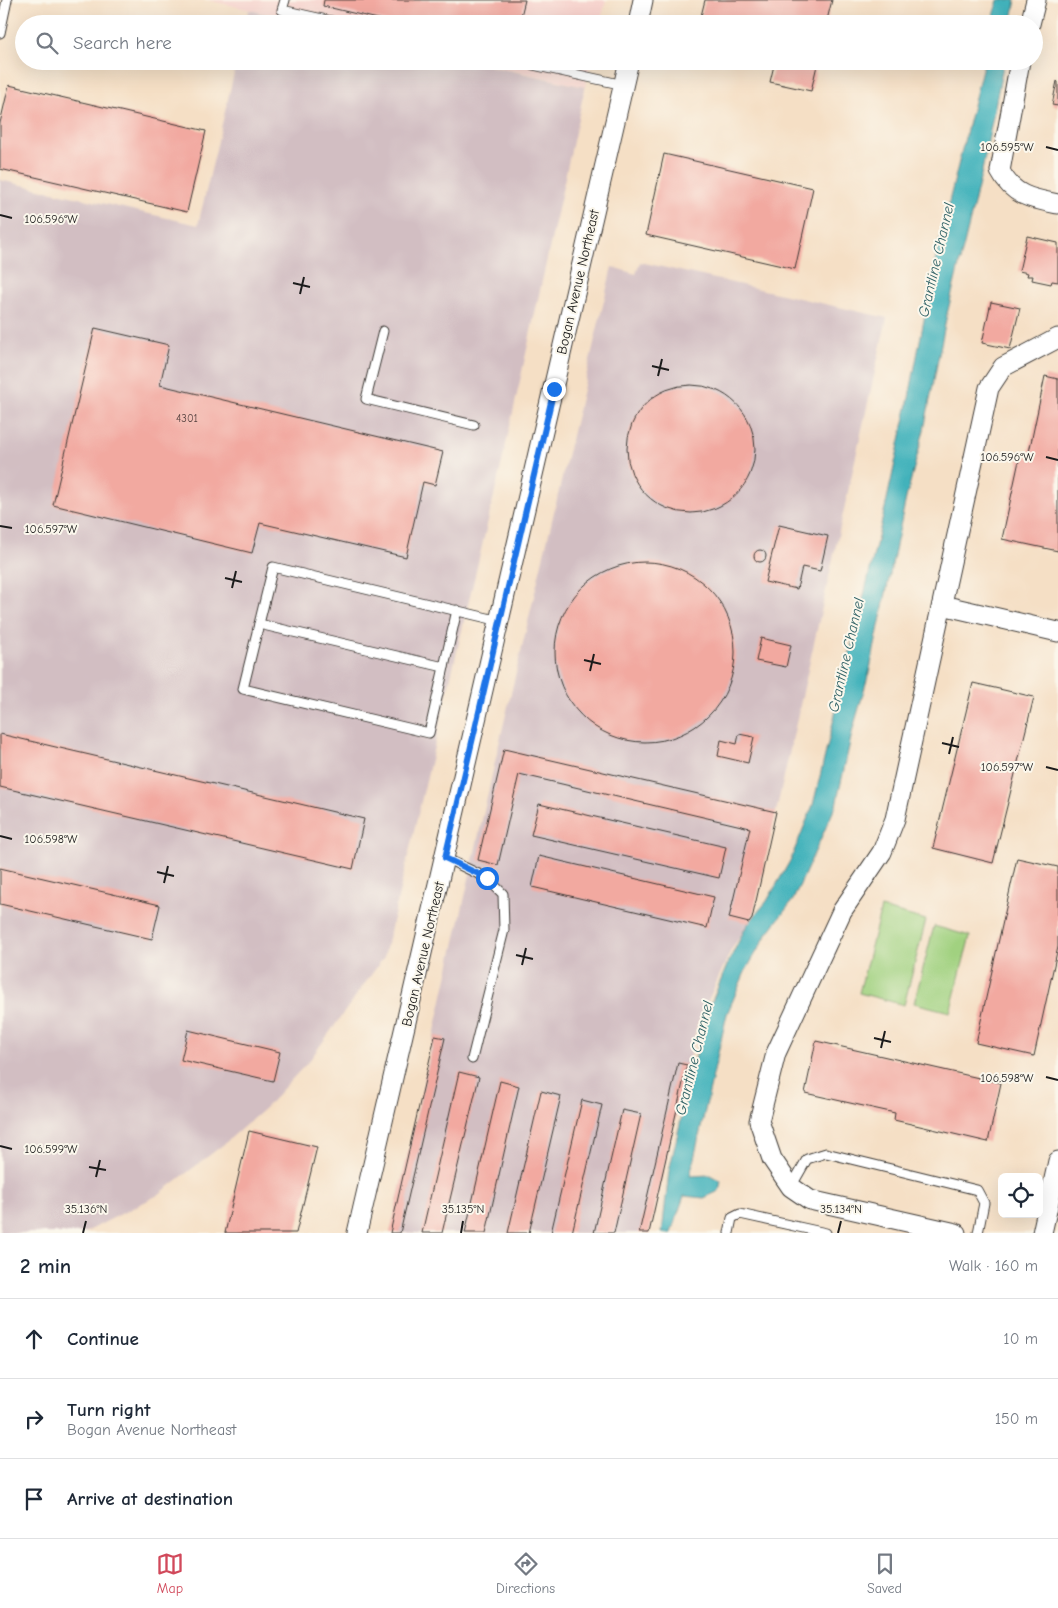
<!DOCTYPE html>
<meta charset="utf-8">
<style>
body{margin:0;font-family:"Comic Neue",sans-serif;background:#f6f6f7;color:#1f2937}
.controls{position:absolute;right:15px;bottom:15px;display:grid;overflow:hidden;border-radius:8px;box-shadow:0 5px 20px #0002}
.controls button{width:45px;height:45px;display:grid;place-items:center;padding:0;border:0;border-bottom:1px solid #e0e1e3;background:#fff;color:#1f2937;font:25px sans-serif}
.stop{position:absolute;width:15px;height:15px;margin:-11px;border:4px solid #1a73e8;border-radius:50%;background:#fff}
.stop.end{background:#1a73e8;border-color:#fff;box-shadow:0 1px 5px #0008}
.list{margin:0;padding:0;list-style:none}
h2{display:flex;justify-content:space-between;align-items:center;height:65px;margin:0;padding:0 20px;font-size:21px}
h2 small{font-size:16px;font-weight:400;color:#747a83}
.list li{display:grid;grid-template-columns:32px 1fr auto;gap:15px;align-items:center;box-sizing:border-box;height:80px;padding:0 20px;border-top:1px solid #e0e1e3}
.list b{display:block;font-size:19px;white-space:nowrap}
.list p{margin:0;font-size:16px;white-space:nowrap;color:#747a83}
.list em{font-size:16px;font-style:normal;color:#747a83}
.icon{flex:none;width:28px;height:28px;fill:none;stroke:currentColor;stroke-width:2;stroke-linecap:round;stroke-linejoin:round}
.map{position:relative;flex:none;width:1058px;height:1233px;overflow:hidden}
.search{position:absolute;background:#fff;box-shadow:0 5px 20px #0002;left:15px;right:15px;top:15px;height:55px;display:flex;align-items:center;gap:12px;box-sizing:border-box;padding:0 18px;border-radius:28px;color:#747a83;font-size:19px}
.sheet{height:305px;background:#fff}
nav{display:flex;justify-content:space-around;align-items:center;box-sizing:border-box;height:70px;border-top:1px solid #e0e1e3;background:#fff;font-size:14px;color:#747a83}
nav a{display:grid;justify-items:center;gap:2px}
nav .on{color:#d1495b}
.map>svg:first-child{display:block}
</style>
<div class="map">
<svg width="1058" height="1233" viewBox="0 0 1058 1233">
<rect width="100%" height="100%" fill="#fbf7ec"/>
<filter id="ink" filterUnits="userSpaceOnUse"><feTurbulence type="fractalNoise" baseFrequency=".02" numOctaves="2"/><feDisplacementMap in="SourceGraphic" scale="10" xChannelSelector="R" yChannelSelector="G"/><feConvolveMatrix kernelMatrix="1 2 1 2 8 2 1 2 1" color-interpolation-filters="sRGB"/></filter>
<filter id="wash" filterUnits="userSpaceOnUse"><feTurbulence type="fractalNoise" baseFrequency=".0096" numOctaves="4" result="noise"/><feDisplacementMap in="SourceGraphic" scale="20" xChannelSelector="R" yChannelSelector="G"/><feGaussianBlur stdDeviation="1.12" result="paint"/><feColorMatrix in="noise" values="0 0 0 0 0 0 0 0 0 0 0 0 0 0 0 0 0 1.4 0 .05"/><feComposite in="paint" operator="in"/></filter>
<g filter="url(#wash)">
<rect width="100%" height="100%" fill="#f5dfc5"/>
<g fill="#f7d0cb">
<polygon points="208,0 606,0 600,24 309,24"/>
<polygon points="472,61 591,61 585,87"/>
</g>
<g fill="#d2bec2">
<polygon points="249,10 307,24 246,24"/>
<polygon points="237,61 467,61 585,87 502,462 384,957 309,1061 265,1108 224,1144 158,1195 84,1233 0,1233 0,180 198,225"/>
<polygon points="640,262 887,318 752,919 731,950 697,1025 649,1233 390,1233 499,744 612,267 636,274"/>
</g>
<g fill="#a1d180" stroke="#5e764e">
<polygon points="881,908 926,920 904,1005 859,993"/>
<polygon points="934,926 970,936 950,1012 914,1003"/>
</g>
<g fill="#42b2bb" stroke="#2f676c">
<polygon points="998,0 1016,0 1011,24 992,24"/>
<polygon points="984,61 1004,61 982,171 947,314 924,430 906,498 870,669 853,729 836,805 793,900 767,934 745,972 727,1014 690,1176 710,1175 721,1181 719,1191 704,1198 684,1196 671,1233 662,1233 669,1171 698,1046 710,1006 728,963 747,925 767,901 790,861 813,805 886,504 907,408 939,242"/>
</g>
<g id="blocks">
<g fill="#f2a9a0">
<polygon points="324,0 525,0 519,24 399,24 323,6"/>
<polygon points="705,0 832,0 826,24 699,24"/>
<polygon points="775,61 818,61 811,91 770,82"/>
<polygon points="1057,81 1058,82 1058,106 1052,105"/>
<polygon points="9,85 206,131 187,212 0,169 0,123"/>
<polygon points="664,154 813,188 795,269 646,235"/>
<polygon points="1027,236 1058,243 1058,282 1052,281 1051,284 1032,280 1033,276 1027,276 1028,273 1019,271"/>
<polygon points="991,302 1020,308 1010,349 982,343"/>
<polygon points="95,328 169,345 160,385 443,452 435,485 423,482 406,557 260,523 252,553 53,505"/>
<polygon points="1045,376 1058,379 1058,551 1002,539 1020,456 1028,457"/>
<circle cx="691" cy="449" r="64"/>
<polygon points="779,525 828,536 820,571 802,567 797,589 765,582"/>
<circle cx="760" cy="556" r="6"/>
<circle cx="645" cy="652" r="90"/>
<polygon points="761,638 791,645 786,667 756,661"/>
<polygon points="973,683 1034,697 993,863 933,848"/>
<polygon points="0,734 364,819 353,869 0,787"/>
<polygon points="739,734 754,737 748,763 718,756 721,740 737,744"/>
<polygon points="504,749 776,812 752,919 749,923 729,918 750,828 519,774 498,865 478,860"/>
<polygon points="539,804 726,847 719,878 531,835"/>
<polygon points="539,856 714,897 707,928 532,887"/>
<polygon points="1017,858 1058,867 1058,947 1034,1056 976,1043"/>
<polygon points="0,868 160,905 152,939 0,904"/>
<polygon points="188,1030 280,1052 273,1081 181,1060"/>
<polygon points="435,1036 445,1038 400,1233 390,1233"/>
<polygon points="816,1041 1001,1083 988,1142 894,1120 895,1113 805,1093"/>
<polygon points="678,1063 687,1065 649,1233 639,1233"/>
<polygon points="459,1072 479,1077 442,1233 422,1233"/>
<polygon points="500,1081 519,1086 486,1233 465,1233"/>
<polygon points="541,1091 561,1096 529,1233 508,1233"/>
<polygon points="582,1100 602,1105 572,1233 551,1233"/>
<polygon points="622,1110 641,1114 614,1233 594,1233"/>
<polygon points="249,1131 317,1147 296,1233 225,1233"/>
</g>
</g>
</g>
<g filter="url(#ink)">
<use href="#blocks" fill-opacity="0" stroke="#3d3935" stroke-width="1"/>
<g fill="none" stroke-linecap="round" stroke-linejoin="round">
<g stroke="#3d3935" stroke-width="11">
<g id="service">
<polyline points="285,0 282,10 345,24"/>
<polyline points="0,33 7,0"/>
<polyline points="515,61 624,85"/>
<polyline points="383,331 366,399 474,425"/>
<polyline points="457,610 429,733 243,689 273,567 500,621"/>
<polyline points="259,624 444,667"/>
<polyline points="445,858 487,878 503,894 504,930 472,1059"/>
<polyline points="791,1187 807,1159 826,1153 977,1190 984,1203 978,1233"/>
<polyline points="729,1233 732,1218 740,1214 826,1233"/>
</g>
</g>
<g stroke="#3d3935" stroke-width="21">
<g id="minor">
<polyline points="638,24 643,0"/>
<polyline points="1030,24 1036,0"/>
<path d="M1020,61L1000,171C1013,196 1032,199 1058,204"/>
<polyline points="942,605 1058,632"/>
<polyline points="357,1233 629,61"/>
<polyline points="956,1233 810,1200 791,1187 772,1159 759,1121 776,1053 842,911 882,852 895,819 989,388 1003,367 1058,338"/>
<polyline points="1042,1233 1058,1161"/>
</g>
</g>
<use href="#service" stroke="#fff" stroke-width="9"/>
<use href="#minor" stroke="#fff" stroke-width="19"/>
</g>
</g>
<g fill="none" stroke-linecap="round" stroke-linejoin="round" filter="url(#ink)">
<polyline stroke="#1a73e8" stroke-width="6" points="487,878 445,858 554,389"/>
</g>
<path fill="none" stroke="#1c1c1c" stroke-width="2" d="M1046,147L1058,150M0,215L12,218M293,283L310,287M300,294L304,277M652,366L669,370M658,376L662,359M1046,457L1058,460M0,526L12,528M225,578L242,582M232,588L236,571M584,660L601,664M590,671L594,654M942,743L959,747M949,754L953,737M1046,767L1058,770M0,836L12,839M157,872L174,876M164,883L168,866M516,955L533,959M522,965L526,948M874,1038L891,1042M881,1048L885,1031M1046,1077L1058,1080M0,1146L12,1149M89,1167L106,1170M96,1177L100,1160M83,1233L86,1221M461,1233L463,1221M838,1233L841,1221"/>
<g text-anchor="middle" dominant-baseline="central" stroke-width="4" stroke-linejoin="round" paint-order="stroke">
<g font-size="11" fill="#523f3d">
<text x="187" y="418">4301</text>
</g>
<g font-size="14" fill="#1c1c1c" stroke="#fbf7ec">
<text transform="translate(578 282) rotate(-77)">Bogan Avenue Northeast</text>
<text transform="translate(423 954) rotate(-77)">Bogan Avenue Northeast</text>
</g>
<g font-size="15" font-style="italic" fill="#2d6064" stroke="#fbf7ec">
<text transform="translate(936 260) rotate(-77)">Grantline Channel</text>
<text transform="translate(846 655) rotate(-77)">Grantline Channel</text>
<text transform="translate(694 1058) rotate(-76)">Grantline Channel</text>
</g>
</g>
<g font-size="12" text-anchor="middle" fill="#1c1c1c" stroke="#fbf7ec" stroke-width="4" stroke-linejoin="round" paint-order="stroke">
<text x="1007" y="151">106.595°W</text>
<text x="51" y="223">106.596°W</text>
<text x="1007" y="461">106.596°W</text>
<text x="51" y="533">106.597°W</text>
<text x="1007" y="771">106.597°W</text>
<text x="51" y="843">106.598°W</text>
<text x="1007" y="1082">106.598°W</text>
<text x="51" y="1153">106.599°W</text>
<text x="86" y="1213">35.136°N</text>
<text x="463" y="1213">35.135°N</text>
<text x="841" y="1213">35.134°N</text>
</g>
</svg>
<div class="controls">
<button><svg class="icon" aria-label="locate" viewBox="0 0 24 24"><circle cx="12" cy="12" r="6"/><path d="M12 2v4M12 18v4M2 12h4M18 12h4"/></svg></button>
</div>
<div class="stop" style="left:487px;top:878px"></div>
<div class="stop end" style="left:554px;top:389px"></div>
<div class="search"><svg class="icon" aria-label="search" viewBox="0 0 24 24"><circle cx="10" cy="10" r="6"/><path d="M15 15l6 6"/></svg>Search here</div>
</div>
<section class="sheet">
<h2>2 min<small>Walk · 160 m</small></h2>
<ul class="list">
<li><svg class="icon" aria-label="ahead" viewBox="0 0 24 24"><path d="M12 20V5M6 11l6-6 6 6"/></svg><div><b>Continue</b></div><em>10 m</em></li>
<li><svg class="icon" aria-label="right" viewBox="0 0 24 24"><path d="M7 20v-9h11M14 6l5 5-5 5"/></svg><div><b>Turn right</b><p>Bogan Avenue Northeast</p></div><em>150 m</em></li>
<li><svg class="icon" aria-label="arrive" viewBox="0 0 24 24"><path d="M6 21V4h12l-3 4 3 4H6"/></svg><div><b>Arrive at destination</b></div></li>
</ul>
</section>
<nav>
<a class="on"><svg class="icon" aria-label="map" viewBox="0 0 24 24"><path d="M3 6l6-2 6 2 6-2v14l-6 2-6-2-6 2zM9 4v14M15 6v14"/></svg>Map</a>
<a><svg class="icon" aria-label="directions" viewBox="0 0 24 24"><path d="M12 3l9 9-9 9-9-9zM9 14v-3h6M13 9l2 2-2 2"/></svg>Directions</a>
<a><svg class="icon" aria-label="saved" viewBox="0 0 24 24"><path d="M7 4h10v16l-5-4-5 4z"/></svg>Saved</a>
</nav>
